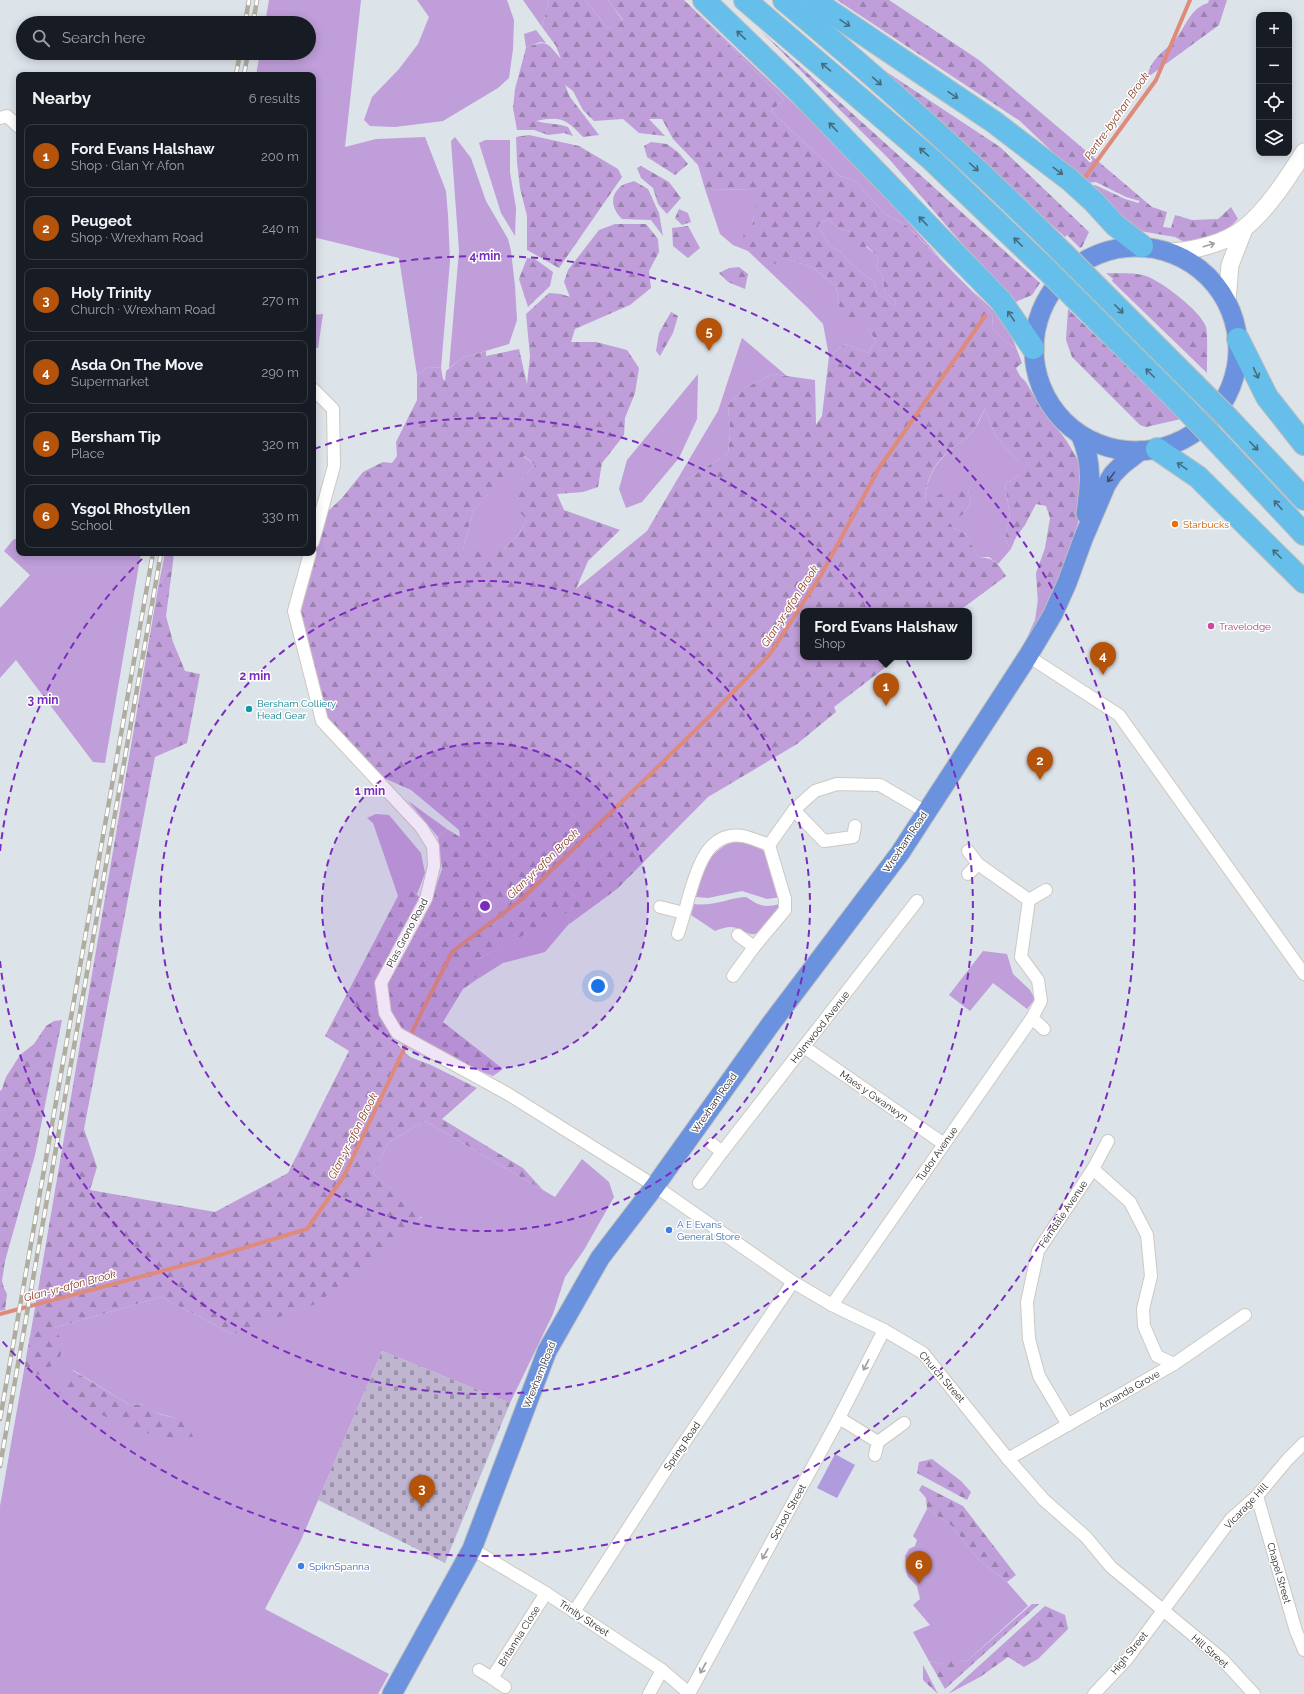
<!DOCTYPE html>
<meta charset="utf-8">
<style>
body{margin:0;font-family:Raleway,sans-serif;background:#242831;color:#f1f3f6}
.controls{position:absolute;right:12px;top:12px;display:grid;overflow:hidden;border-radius:8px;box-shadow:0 2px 10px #0003}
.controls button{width:36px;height:36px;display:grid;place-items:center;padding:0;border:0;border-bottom:1px solid #363941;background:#171b24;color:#f1f3f6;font:20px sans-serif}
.you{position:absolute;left:598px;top:986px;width:14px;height:14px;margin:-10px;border:3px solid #fff;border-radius:50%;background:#1a73e8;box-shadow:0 0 0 6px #1a73e833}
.badge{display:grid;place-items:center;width:26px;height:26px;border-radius:50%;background:#b45309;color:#fff;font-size:13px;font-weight:700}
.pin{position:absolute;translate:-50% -33px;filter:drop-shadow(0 1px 2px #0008)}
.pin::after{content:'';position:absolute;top:21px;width:14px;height:12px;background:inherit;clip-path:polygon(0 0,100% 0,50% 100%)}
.popup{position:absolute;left:800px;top:608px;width:172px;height:52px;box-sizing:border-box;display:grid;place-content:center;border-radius:8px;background:#171b24;filter:drop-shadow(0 1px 3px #0005);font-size:13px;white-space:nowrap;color:#9ea1a6}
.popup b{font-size:15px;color:#f1f3f6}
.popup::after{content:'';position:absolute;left:50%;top:100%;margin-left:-8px;border:8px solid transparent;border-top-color:#171b24}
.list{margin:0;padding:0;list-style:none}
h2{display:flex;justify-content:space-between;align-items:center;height:52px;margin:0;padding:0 16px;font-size:17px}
h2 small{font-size:13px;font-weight:400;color:#9ea1a6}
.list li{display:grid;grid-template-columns:26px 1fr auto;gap:12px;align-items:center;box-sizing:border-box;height:64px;margin:0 8px 8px;padding:0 8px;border:1px solid #363941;border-radius:8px}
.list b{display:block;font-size:15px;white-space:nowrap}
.list p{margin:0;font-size:13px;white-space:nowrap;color:#9ea1a6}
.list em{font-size:13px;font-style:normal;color:#9ea1a6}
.icon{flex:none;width:22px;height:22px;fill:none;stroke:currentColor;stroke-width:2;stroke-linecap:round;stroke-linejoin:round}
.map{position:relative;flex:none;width:1304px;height:1694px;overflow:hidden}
.search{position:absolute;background:#171b24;box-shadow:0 2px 10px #0003;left:16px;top:16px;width:300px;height:44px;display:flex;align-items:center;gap:10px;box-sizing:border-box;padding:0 14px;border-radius:22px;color:#9ea1a6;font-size:15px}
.panel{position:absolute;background:#171b24;box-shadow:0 2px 10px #0003;left:16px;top:72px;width:300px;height:484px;border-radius:8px}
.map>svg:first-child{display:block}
</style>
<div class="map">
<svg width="1304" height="1694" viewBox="0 0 1304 1694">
<defs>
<pattern id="forest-firs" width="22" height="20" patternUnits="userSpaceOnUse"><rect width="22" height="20" fill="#bf9ed9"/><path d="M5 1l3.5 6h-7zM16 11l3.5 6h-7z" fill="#9b81b0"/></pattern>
<pattern id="cemetery-stones" width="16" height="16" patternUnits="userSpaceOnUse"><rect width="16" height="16" fill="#c0b5d1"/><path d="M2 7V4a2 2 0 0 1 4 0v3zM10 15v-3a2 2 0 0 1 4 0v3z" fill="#9c93aa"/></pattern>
</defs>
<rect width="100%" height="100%" fill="#dce3e9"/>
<g fill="#bf9ed9" fill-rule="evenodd">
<polygon points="269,0 361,0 345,147 376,139 425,137 446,191 448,215 450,261 441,368 428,367 417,375 399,258 313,237 313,75 256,75 260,53 309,53 309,23 265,23"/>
<polygon points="417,0 507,0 514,20 513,49 509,78 498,88 443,121 395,127 370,126 364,120 372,97 399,69 418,44 429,17"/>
<polygon points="523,0 549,0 542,27"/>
<polygon points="585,0 608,0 623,21 608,29"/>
<polygon points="684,0 853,160 943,261 907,226 885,214 855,181 840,176 771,111 784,100"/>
<polygon points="536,30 546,43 540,42 526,48 524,34"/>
<polygon points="455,137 471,158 486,201 508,239 511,251 515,286 517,320 509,344 462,358 449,368 459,251 451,141"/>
<polygon points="485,140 510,140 510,172 516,208 515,236 501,213 479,143"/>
<polygon points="705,189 759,190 752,224 762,221 787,259 812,267 836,286 839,306 861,319 876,341 868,353 846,344 829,356 823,324 808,308 748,251 733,245 720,234"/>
<polygon points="829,219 837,228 850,232 879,258 876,266 882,276 885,293 896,300 895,306 877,292 874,282 851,264 841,252 829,245 818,225"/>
<path d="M972,291C993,309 1008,322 1017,350L1002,338L992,327L993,315Z"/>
<polygon points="323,314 318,348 313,347 313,315"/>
<polygon points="742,338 787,376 773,374 745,388 728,404 730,433 728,453 671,490 718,411"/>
<polygon points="698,374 697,419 679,458 642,502 626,508 619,489 627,460"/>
<path d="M985,409L996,437L1020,463V475L1005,484L1010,517L1005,539L1011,549L998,564L989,557H978L966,534L954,528L948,522L964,514L971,502L968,490L925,502C925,483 934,464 949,451C956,445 965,440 971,433C977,427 981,417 985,409Z"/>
<polygon points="523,456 535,465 520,481 527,520 518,535 504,549 463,549 474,509"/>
<polygon points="19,537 19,553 141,553 105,763 93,762 16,660 0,678 0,608 30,575 4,551 13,540"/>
<polygon points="165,553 174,553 172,570 165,572 158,588"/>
<polygon points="1071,553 1058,587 1021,651 1035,620 1040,586 1060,567"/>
<polygon points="408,801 447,829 438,837"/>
<polygon points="376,814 389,815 421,853 425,873 417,894 412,890 396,890 373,823 367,818"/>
<path d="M732,842C744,841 756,843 765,852L781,897L767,899L742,891L708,898L696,897C704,872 705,854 732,842Z"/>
<path d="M746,897C760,906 764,908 780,904C777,913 761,937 751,934C734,929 736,923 715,931L691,915L694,904C712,907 728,898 746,897Z"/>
<polygon points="574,907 568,925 545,952 503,963 476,980 476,960 567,912"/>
<polygon points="983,951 1007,954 1013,974 1030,990 1035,999 1027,1009 993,983 970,1011 949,995"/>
<path d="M425,1121L555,1197L582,1159L609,1182L614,1197L584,1250L565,1277L553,1314L510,1403L382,1351L301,1540L265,1609L389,1674L378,1694H0V1506L30,1336L54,1328L161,1297L233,1334L422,1217L373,1173L389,1142ZM73,1370L130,1405L145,1404L156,1413L180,1419L57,1391Z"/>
<polygon points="927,1509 952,1526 978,1559 1007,1582 1028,1606 966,1662 961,1660 943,1664 929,1661 913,1632 930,1625 913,1605 920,1599 917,1586 908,1577 906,1571 905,1556 909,1549 915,1546 917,1540 913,1536"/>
</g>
<g fill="url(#forest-firs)" fill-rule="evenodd">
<path d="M549,0H585L608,29L623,20L608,0H684L784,100L771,111L840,176L855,181L885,214L907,226L972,291L993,315L992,327L1002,338L1017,350L1022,363L1016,368L1020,376L1026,382L1039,405L1066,440L1080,463L1082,506L1071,553L1050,583L1040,586L1038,604L1036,573L1045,548L1050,518L1046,506L1036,504L1025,525L1016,537L1011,549L1005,539L1010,517L1005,484L1020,475V463L996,437L985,409C980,417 977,427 971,433C965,440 956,445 949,451C934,463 925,482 925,502L957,485L968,490L971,502L964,514L949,522L954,528L966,534L978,557C994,558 997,562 1006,576L959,611H803V657H899L834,707L836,712L797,744L708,797L617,889L568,925L573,907L568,912L476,960V980L463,989L443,1022L503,1069L493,1076L477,1070L403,1029L391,1038L410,1057L431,1065L477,1088L442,1119L523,1168L543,1190L425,1121L389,1142L373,1173L422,1216L318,1303L233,1334L161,1297L54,1328L64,1344L59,1360L39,1375L24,1372L158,588L165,572L172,570L166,616L173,642L185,671L200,674L187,743L155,757L84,1129L97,1167L90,1190L215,1212L288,1173L349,1051L325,1036L398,896L396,890H412L428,905L434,893L442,869L438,837L447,829L460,837L459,830L411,790L384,778L327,717L300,612L324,515L342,498L363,472L383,462L392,463L397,456L396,442L417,400V375L428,367L441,368L443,379L445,381L446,371L462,358L486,351V356L519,349L527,384L530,356L526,314L549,293L561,294L570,297L564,282L568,270L599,230L615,224H646L658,239L659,252L649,271L651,288L630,305L575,329L571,342H596L627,350L639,368L635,393L625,418L624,435L602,463L598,487L583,492L557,494L564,510L620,530L588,561L576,589L647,531L671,490L728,453L730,433L728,404L745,388L773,374L815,380L816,425L822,416L829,356L846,344L868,353L876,341L861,319L844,320L839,306L836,286L812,267L787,259L774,264L748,251L743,235L749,230L761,238L760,229L761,222L752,225L758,190L705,189L698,165L673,139L662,119H649L665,136L639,133L623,119L594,121L583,110L573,91L565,85L570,97L599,135L583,137C566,119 561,116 536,121C547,124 557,123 568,127L573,136L564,133L548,135L534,130H517L513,108L515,89L526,48C548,39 547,43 561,59L556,46L542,27ZM829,219L837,228L850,232L847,239L850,248L857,251L867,246L879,258L876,266L882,276L885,293L896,300L895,306L877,292L874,282L851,264L841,252L829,245L818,225ZM524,456L535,465L520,481L514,506L527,520L518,535L504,549H463L474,509Z"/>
<polygon points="837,0 889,0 979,60 1152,207 1167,212 1163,227 1171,228 1175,215 1192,220 1218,219 1231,207 1238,219 1219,238 1188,244 1175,237 1134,230 1090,188 1095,185 1125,199 1138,203 1140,201 1126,197 1096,182 1085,183 1020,121"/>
<path d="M1209,0H1227L1219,25L1148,77C1149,58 1168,50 1177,37C1187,24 1191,8 1208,3Z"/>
<polygon points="761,31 1040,283 1032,295 1013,303 890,160"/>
<polygon points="870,61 1000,147 1089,232 1082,247 1080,248 1067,235 1065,237"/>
<polygon points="529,135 579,146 618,169 622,177 559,268 527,250 527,216 520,188 517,162 516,137"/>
<polygon points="651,142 667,144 679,153 688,164 675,175 647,157 644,146"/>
<polygon points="641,166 669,182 681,198 667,214 658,204 653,188 641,178 637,168"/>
<path d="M634,181L648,189L659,213L663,236L651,220L622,219C613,210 609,198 619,188C622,184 629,183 634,181Z"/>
<polygon points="679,209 688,213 691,222 682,225 675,218"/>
<polygon points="688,226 700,248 688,258 673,246 672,228"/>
<polygon points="527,258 535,259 553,272 550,286 528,307 519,279"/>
<polygon points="739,267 748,274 745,289 728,282 719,273 729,268"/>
<path d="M1106,273C1117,274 1135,272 1146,276C1161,281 1201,311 1206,327C1208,335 1207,362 1207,373L1112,281L1113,279Z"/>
<polygon points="1068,309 1175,412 1181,419 1146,427 1140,425 1072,357 1066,340"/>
<polygon points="671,312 678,316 673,333 660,356 656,351 659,333"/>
<polygon points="62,1020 35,1155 5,1261 2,1281 4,1288 7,1294 5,1310 0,1311 0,1091 2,1089 6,1077 20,1055 34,1044 46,1026 54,1021"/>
<path d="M72,1370L130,1405L145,1404C149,1406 152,1410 155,1412C171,1422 185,1413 193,1437L186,1443L155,1436L106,1417L57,1391L61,1378Z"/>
<polygon points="932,1459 961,1481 971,1492 967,1500 917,1473 919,1462"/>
<polygon points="922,1485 963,1506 1016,1575 1007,1582 978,1559 952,1526 927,1509 926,1498 919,1490"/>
<polygon points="1032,1604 1039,1604 945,1689 929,1661 943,1664 950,1656 966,1662"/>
<polygon points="1045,1606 1065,1615 1068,1629 1038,1659 1024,1667 1008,1657 980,1677 948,1694"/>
<polygon points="923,1665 938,1694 923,1680"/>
</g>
<polygon fill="url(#cemetery-stones)" points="382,1351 510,1403 445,1563 318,1500"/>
<polygon fill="#b19bdf" points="835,1454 855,1465 837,1498 817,1488"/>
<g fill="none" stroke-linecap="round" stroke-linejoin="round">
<g stroke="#df8b7b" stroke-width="4">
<polyline points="1086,176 1156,80 1190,0"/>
<polyline points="0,1314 200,1261 307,1229 344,1176 424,1007 452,952 522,899 711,715 770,654 821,575 879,468 985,316"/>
</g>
<g stroke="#cec9c0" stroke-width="14">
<g id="street">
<polyline points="0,118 7,116 19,127"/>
<polyline points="313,389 333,409 334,466 313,542"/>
<polyline points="310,553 294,611 322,721 421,827 433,846 434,866 426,899 381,983 385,1013 397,1033 508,1094 655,1186 793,1282 832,1305 884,1330 923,1353 1008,1459 1044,1500 1086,1537 1111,1567 1222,1659 1254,1694"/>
<polyline points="1028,656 1119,715 1304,974"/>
<polyline points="794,810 824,841 853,837 855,826"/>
<polyline points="968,851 978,864 1029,900 1021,957 1038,980 1041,1001 1032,1018"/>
<polyline points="968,874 978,864"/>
<polyline points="1029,900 1046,890"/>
<polyline points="660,907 684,913"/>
<path d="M678,934C682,921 686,908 689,896C697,869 707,831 743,836C752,838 761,842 769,845"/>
<polyline points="738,935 754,947"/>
<polyline points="733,976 754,947 785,910 785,899 769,845 794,810 815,791 837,784 880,785 926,812"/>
<polyline points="804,1047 944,1144"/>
<polyline points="712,1144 722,1152"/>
<polyline points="1093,1169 1130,1202 1147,1235 1151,1276 1143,1309 1144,1326 1157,1356 1174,1364"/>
<polyline points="699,1183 722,1152 917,901"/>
<polyline points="832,1305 1032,1018 1044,1029"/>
<polyline points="839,1418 878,1442 904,1423"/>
<polyline points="1068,1425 1039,1376 1029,1339 1027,1302 1038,1251 1093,1169 1108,1141"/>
<polyline points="875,1455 878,1442"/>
<polyline points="1008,1459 1174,1364 1245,1315"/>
<polyline points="1257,1496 1296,1631 1304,1650"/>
<polyline points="472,1549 546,1593 662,1670 690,1694"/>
<polyline points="574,1612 671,1462 793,1282"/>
<polyline points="479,1670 492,1678 546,1593"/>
<polyline points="492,1678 505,1687"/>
<polyline points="690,1692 839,1418 884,1330"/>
<polyline points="649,1694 662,1670"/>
<polyline points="1094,1694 1127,1659 1231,1519 1257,1496 1288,1459 1304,1443"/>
</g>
</g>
<g stroke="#cec9c0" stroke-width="19">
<g id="secondary">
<path d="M1171,252C1195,250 1223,244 1243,229C1266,212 1289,176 1304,152"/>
<polyline points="1227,301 1230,265 1244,229"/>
</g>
</g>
<g stroke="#bebebe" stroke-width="21">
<g id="primary">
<circle cx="1136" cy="349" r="102"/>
<path d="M1081,436C1093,464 1090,485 1086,514"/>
<polyline points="392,1694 472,1549 547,1351 600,1258 655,1186 770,1025 900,853 1028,656 1053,614 1067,583 1083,539 1106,485 1113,474 1122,465 1140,451"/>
</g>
</g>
<g stroke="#bebebe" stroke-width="24">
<g id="highway">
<polyline points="704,0 794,87 1001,301 1033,348"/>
<polyline points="745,0 932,160 1046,269"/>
<path d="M784,0C880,80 974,164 1063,253"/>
<polyline points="813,0 994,122 1070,180 1094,202 1115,225 1142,246"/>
<polyline points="1092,282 1194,384"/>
<polyline points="1075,298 1178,401"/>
<polyline points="1238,339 1267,397 1304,444"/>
<polyline points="1227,417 1304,499"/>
<polyline points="1210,434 1304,534"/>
<polyline points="1157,449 1198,477 1304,582"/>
</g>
</g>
<use href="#street" stroke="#fff" stroke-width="12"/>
<use href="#secondary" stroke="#fff" stroke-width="17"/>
<use href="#primary" stroke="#6b92df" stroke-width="19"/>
<use href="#highway" stroke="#66bfea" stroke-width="22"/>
<g stroke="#b0ac9f" stroke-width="4.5">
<g id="rail">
<polyline points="245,23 249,0"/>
<polyline points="253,23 257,0"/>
<polyline points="236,75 240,53"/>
<polyline points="244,75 248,53"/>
<polyline points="0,1419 153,553"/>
<polyline points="0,1466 161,553"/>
</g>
</g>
<use href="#rail" stroke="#fff" stroke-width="3" stroke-dasharray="9" stroke-linecap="butt"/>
<g stroke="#bebebe" stroke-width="24" stroke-linecap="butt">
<g id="highway-bridge">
<polyline points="1063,253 1092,282"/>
<polyline points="1046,269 1075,298"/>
<polyline points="1194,384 1227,417"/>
<polyline points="1178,401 1210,434"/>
</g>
</g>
<use href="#highway-bridge" stroke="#66bfea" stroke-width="22"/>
</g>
<defs><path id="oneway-shaft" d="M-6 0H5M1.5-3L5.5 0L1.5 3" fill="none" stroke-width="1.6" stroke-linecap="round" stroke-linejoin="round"/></defs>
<g stroke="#446c7f">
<use href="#oneway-shaft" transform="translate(845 23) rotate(34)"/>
<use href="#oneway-shaft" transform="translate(741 35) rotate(-136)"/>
<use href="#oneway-shaft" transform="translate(826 67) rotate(-140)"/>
<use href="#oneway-shaft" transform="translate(877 81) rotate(41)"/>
<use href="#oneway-shaft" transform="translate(953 95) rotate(34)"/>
<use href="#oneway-shaft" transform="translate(833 127) rotate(-134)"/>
<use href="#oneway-shaft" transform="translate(924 152) rotate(-139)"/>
<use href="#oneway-shaft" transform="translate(974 167) rotate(42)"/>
<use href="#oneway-shaft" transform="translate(1058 171) rotate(37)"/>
<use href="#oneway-shaft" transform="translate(923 221) rotate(-134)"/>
<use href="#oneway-shaft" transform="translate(1018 242) rotate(-135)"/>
<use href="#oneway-shaft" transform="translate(1119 309) rotate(45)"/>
<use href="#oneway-shaft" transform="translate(1011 316) rotate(-124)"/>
<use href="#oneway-shaft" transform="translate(1150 373) rotate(-135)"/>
<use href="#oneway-shaft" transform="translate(1256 373) rotate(65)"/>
<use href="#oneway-shaft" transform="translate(1254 446) rotate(46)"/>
<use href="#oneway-shaft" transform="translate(1182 466) rotate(-146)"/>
<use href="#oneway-shaft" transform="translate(1278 505) rotate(-132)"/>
<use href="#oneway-shaft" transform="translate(1277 554) rotate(-135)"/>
</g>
<g stroke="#9e9e9e">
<use href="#oneway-shaft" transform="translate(1209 245) rotate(-17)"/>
<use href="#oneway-shaft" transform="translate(866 1365) rotate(117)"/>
<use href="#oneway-shaft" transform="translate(765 1554) rotate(119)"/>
<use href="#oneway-shaft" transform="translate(703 1668) rotate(119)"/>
</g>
<use stroke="#3f4d68" href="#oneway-shaft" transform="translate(1111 477) rotate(126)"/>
<circle cx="485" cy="906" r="163" fill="#7b2cbf" fill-opacity=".12"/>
<g fill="none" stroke="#7b2cbf" stroke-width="2" stroke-dasharray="7 5">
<circle cx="485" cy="906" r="163"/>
<circle cx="485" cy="906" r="325"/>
<path d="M0 851A488 488 0 0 1 146 555M314 449A488 488 0 1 1 0 961"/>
<path d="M317 278A650 650 0 1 1 2 1341"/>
</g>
<circle fill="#e8710a" stroke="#fff" stroke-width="1.5" cx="1175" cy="524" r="4"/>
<circle fill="#d1479c" stroke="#fff" stroke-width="1.5" cx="1211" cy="626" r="4"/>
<circle fill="#0f9aa8" stroke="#fff" stroke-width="1.5" cx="249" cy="709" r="4"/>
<g fill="#3f7fe0" stroke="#fff" stroke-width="1.5">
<circle cx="669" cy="1230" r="4"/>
<circle cx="301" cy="1566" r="4"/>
</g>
<g text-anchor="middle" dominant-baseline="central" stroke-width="3" stroke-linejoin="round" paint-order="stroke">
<g font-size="10" fill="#c56008" stroke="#fff" text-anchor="start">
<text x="1183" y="524">Starbucks</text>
</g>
<g font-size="10" fill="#b23c85" stroke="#fff" text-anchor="start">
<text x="1219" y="626">Travelodge</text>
</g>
<g font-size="10" fill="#0d838f" stroke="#fff" text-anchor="start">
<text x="257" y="703">Bersham Colliery<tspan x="257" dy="12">Head Gear</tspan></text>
</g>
<g font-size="10" fill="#282828" stroke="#fff">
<text transform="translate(905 842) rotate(-56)">Wrexham Road</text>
<text transform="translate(407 933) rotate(-62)">Plas Grono Road</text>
<text transform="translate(820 1027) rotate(-52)">Holmwood Avenue</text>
<text transform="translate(874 1096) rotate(35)">Maes y Gwanwyn</text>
<text transform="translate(714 1103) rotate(-55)">Wrexham Road</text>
<text transform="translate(937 1154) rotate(-55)">Tudor Avenue</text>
<text transform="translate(1063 1214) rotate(-56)">Ferndale Avenue</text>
<text transform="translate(539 1375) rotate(-68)">Wrexham Road</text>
<text transform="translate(942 1377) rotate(49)">Church Street</text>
<text transform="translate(1129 1390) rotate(-30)">Amanda Grove</text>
<text transform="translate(682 1446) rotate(-56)">Spring Road</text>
<text transform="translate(1246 1506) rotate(-47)">Vicarage Hill</text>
<text transform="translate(788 1512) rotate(-61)">School Street</text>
<text transform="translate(1279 1573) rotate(74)">Chapel Street</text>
<text transform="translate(584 1618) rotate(33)">Trinity Street</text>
<text transform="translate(519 1636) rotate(-58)">Britannia Close</text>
<text transform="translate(1210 1651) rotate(41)">Hill Street</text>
<text transform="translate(1129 1653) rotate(-51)">High Street</text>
</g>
<g font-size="10" fill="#366cbe" stroke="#fff" text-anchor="start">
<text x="677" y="1224">A E Evans<tspan x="677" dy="12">General Store</tspan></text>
<text x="309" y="1566">SpiknSpanna</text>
</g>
<g font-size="11" font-style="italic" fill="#88371d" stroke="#fff">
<text transform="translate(1117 116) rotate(-55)">Pentre-bychan Brook</text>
<text transform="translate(790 606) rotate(-57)">Glan-yr-afon Brook</text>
<text transform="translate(543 864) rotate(-44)">Glan-yr-afon Brook</text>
<text transform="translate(353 1136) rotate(-63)">Glan-yr-afon Brook</text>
<text transform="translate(70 1286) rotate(-15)">Glan-yr-afon Brook</text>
</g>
</g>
<circle cx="485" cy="906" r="6" fill="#7b2cbf" stroke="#fff" stroke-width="2"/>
<g font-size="12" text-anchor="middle" font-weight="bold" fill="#7b2cbf" stroke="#fff" stroke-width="3" stroke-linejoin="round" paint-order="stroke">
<text x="485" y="260">4 min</text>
<text x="255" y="680">2 min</text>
<text x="43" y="704">3 min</text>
<text x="370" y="795">1 min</text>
</g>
</svg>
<div class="controls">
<button>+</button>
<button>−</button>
<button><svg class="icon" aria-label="locate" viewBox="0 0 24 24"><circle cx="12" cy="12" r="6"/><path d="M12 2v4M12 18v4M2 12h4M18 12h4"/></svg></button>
<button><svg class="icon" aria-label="layers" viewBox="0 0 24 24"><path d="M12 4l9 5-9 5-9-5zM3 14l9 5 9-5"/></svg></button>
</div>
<div class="you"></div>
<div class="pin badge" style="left:886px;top:706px">1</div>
<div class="popup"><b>Ford Evans Halshaw</b>Shop</div>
<div class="pin badge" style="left:1040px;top:780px">2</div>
<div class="pin badge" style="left:422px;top:1508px">3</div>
<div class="pin badge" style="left:1103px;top:675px">4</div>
<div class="pin badge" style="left:709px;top:351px">5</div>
<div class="pin badge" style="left:919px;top:1584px">6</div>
<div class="search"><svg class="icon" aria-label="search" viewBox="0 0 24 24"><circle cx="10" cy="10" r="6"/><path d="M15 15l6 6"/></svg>Search here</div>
<section class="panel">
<h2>Nearby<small>6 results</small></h2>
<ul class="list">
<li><span class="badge">1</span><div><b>Ford Evans Halshaw</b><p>Shop · Glan Yr Afon</p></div><em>200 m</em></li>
<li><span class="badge">2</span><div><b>Peugeot</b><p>Shop · Wrexham Road</p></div><em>240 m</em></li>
<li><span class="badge">3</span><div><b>Holy Trinity</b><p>Church · Wrexham Road</p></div><em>270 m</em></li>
<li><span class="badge">4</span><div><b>Asda On The Move</b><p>Supermarket</p></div><em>290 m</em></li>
<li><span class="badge">5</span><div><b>Bersham Tip</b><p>Place</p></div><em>320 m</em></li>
<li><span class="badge">6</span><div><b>Ysgol Rhostyllen</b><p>School</p></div><em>330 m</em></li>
</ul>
</section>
</div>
